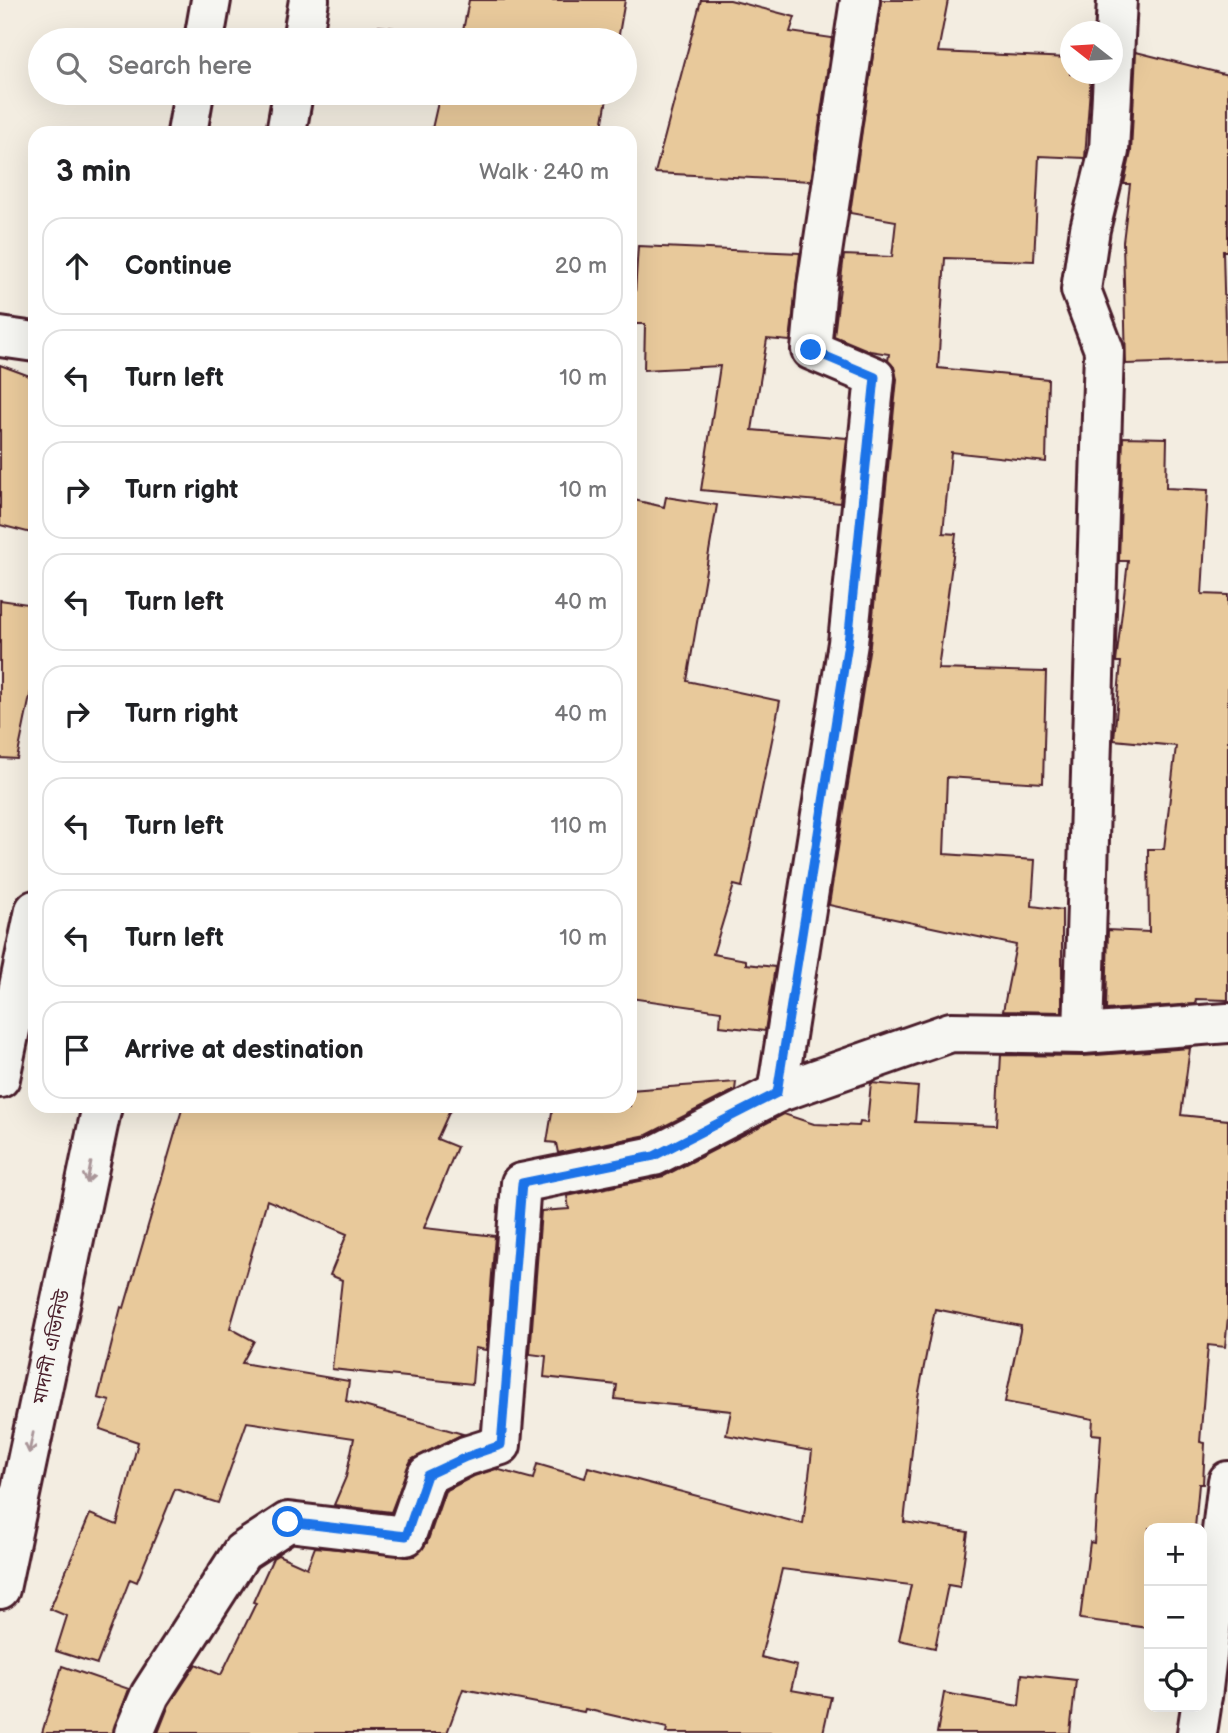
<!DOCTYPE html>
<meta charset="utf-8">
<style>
body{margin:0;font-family:"Balsamiq Sans","Noto Sans Bengali",sans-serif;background:#f2f2f2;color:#202124}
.controls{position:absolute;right:21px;bottom:21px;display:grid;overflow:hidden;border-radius:14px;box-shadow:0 7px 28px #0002}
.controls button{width:63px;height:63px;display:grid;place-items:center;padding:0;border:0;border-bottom:2px solid #e0e0e0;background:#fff;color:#202124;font:35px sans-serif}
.compass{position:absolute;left:1060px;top:21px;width:63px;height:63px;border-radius:50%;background:#fff;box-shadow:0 7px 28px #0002;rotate:287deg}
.stop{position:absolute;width:21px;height:21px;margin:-16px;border:5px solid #1a73e8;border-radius:50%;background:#fff}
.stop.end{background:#1a73e8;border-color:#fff;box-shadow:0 2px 7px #0008}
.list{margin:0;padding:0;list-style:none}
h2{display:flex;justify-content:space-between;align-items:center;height:91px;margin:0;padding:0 28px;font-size:30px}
h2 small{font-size:23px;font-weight:400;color:#757577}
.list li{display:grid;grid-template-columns:46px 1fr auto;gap:21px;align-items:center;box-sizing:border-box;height:98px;margin:0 14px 14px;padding:0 14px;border:2px solid #e0e0e0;border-radius:21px}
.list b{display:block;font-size:26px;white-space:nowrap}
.list em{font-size:23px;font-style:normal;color:#757577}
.icon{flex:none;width:38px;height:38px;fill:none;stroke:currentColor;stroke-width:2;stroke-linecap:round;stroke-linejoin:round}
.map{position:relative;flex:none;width:1228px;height:1733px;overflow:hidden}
.search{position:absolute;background:#fff;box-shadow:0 7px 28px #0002;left:28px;top:28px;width:609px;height:77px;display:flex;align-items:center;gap:18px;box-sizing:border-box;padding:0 24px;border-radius:38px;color:#757577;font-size:26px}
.panel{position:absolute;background:#fff;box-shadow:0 7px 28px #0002;left:28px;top:126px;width:609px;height:987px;border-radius:21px}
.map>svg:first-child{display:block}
</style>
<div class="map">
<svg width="1228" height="1733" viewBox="0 0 1228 1733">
<rect width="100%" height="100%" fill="#f3ede1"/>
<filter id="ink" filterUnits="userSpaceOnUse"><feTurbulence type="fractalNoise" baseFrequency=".0143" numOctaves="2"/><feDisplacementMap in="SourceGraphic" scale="14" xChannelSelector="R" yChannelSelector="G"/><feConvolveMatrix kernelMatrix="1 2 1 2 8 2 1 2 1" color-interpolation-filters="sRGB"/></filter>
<g filter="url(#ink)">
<g fill="#e8c99b" stroke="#4a1f2b" stroke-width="2">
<polygon points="469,0 625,0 618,40 378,40 379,26 462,36"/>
<polygon points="701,0 730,0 795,17 790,32 832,38 811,181 655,173"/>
<polygon points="881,0 948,0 938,52 1070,58 1070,74 1091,74 1085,158 1039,156 1034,261 945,258 938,368 1048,379 1046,462 951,452 943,533 956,534 938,669 1046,672 1043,783 947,777 944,854 1035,860 1032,906 1062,910 1062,1012 1003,1011 1016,945 829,905 870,645 897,379 894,367 888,361 889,354 870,351 834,336 844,255 892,257 896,221 850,213"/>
<polygon points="1136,52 1228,75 1228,251 1223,251 1226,361 1126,364 1123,242 1130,184 1124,184 1131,152"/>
<polygon points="387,93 608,93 601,133 431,133 439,98"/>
<polygon points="638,246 800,253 790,341 767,339 752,430 847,438 840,503 701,490 720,366 644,370 645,324 633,324"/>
<polygon points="0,365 35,378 35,534 0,525"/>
<polygon points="1123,437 1167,438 1166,488 1208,490 1202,594 1228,595 1228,1000 1196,999 1195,1004 1106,1010 1108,930 1149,932 1148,849 1164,849 1176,746 1114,740 1121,662 1116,662 1117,654 1128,561 1119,561"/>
<polygon points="666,497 717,505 687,681 780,701 742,887 734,885 713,954 746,960 746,964 775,967 765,1031 720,1026 721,1011 630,998 630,499 664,507"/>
<polygon points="0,600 35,605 35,672 17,759 0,758"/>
<polygon points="1190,1048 1181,1115 1228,1120 1228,1317 1225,1347 1208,1345 1200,1442 1205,1443 1203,1484 1199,1484 1195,1528 1149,1528 1149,1628 1080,1619 1090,1542 1094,1543 1101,1435 1092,1434 1093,1419 1005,1402 1021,1326 935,1309 918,1397 904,1522 968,1532 960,1587 948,1585 935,1648 899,1640 911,1585 782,1569 761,1657 797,1666 791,1690 831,1697 823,1733 666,1733 667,1728 585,1709 584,1712 463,1689 447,1733 158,1733 169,1705 196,1664 221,1675 256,1603 253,1602 273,1558 278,1555 307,1568 315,1547 414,1556 427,1543 445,1491 474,1476 496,1469 533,1479 537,1464 585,1478 588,1467 803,1524 812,1451 726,1435 731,1411 615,1399 617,1385 544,1377 546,1356 530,1354 541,1211 569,1209 567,1196 664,1176 784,1114 814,1124 859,1126 860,1122 867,1123 871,1083 918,1087 915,1122 997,1125 1001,1055 1083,1056"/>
<polygon points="736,1082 735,1090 647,1135 558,1153 556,1143 547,1142 553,1106 630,1106 630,1090"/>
<polygon points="183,1106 452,1106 437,1139 457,1147 424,1228 495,1236 486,1350 475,1348 472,1384 332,1369 342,1280 330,1275 347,1234 267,1200 230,1328 254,1341 242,1363 349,1381 346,1401 463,1434 411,1460 391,1512 334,1505 346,1477 354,1438 247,1422 218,1503 175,1489 137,1582 130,1579 97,1664 56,1651 67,1616 50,1609 90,1514 117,1525 138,1442 100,1429 110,1401 98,1398 121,1307 124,1308"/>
<polygon points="62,1666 129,1689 113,1733 42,1733"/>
<polygon points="1022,1674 1076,1680 1070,1733 937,1733 944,1693 1019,1706"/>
</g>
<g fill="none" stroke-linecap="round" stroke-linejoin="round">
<g stroke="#4a1f2b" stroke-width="44">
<g id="minor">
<polyline points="0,337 35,342"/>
<polyline points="1083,1034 1104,350 1081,290 1090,229 1109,151 1117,0"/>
<polyline points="777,1093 848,643 875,377 811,350 817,286 860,0"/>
<polyline points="1202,1697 1228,1481"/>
<polyline points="134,1733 150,1695 242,1552 288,1522 406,1536 427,1475 466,1456 501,1445 521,1183 654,1156 777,1093 951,1032 1083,1034 1228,1023"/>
<polyline points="1197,1733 1201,1707"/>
</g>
</g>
<g stroke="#4a1f2b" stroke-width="44">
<g id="secondary">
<polyline points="204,40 211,0"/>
<polyline points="302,40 309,0"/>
<polyline points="187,133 194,93"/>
<polyline points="286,133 293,93"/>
<polyline points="0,1078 35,910"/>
<polyline points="0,1589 102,1106"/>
</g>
</g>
<use href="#minor" stroke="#f6f6f2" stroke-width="38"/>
<use href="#secondary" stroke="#f6f6f2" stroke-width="38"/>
</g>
<defs><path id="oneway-shaft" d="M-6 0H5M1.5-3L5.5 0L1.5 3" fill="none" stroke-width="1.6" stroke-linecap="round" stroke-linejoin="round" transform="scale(1.75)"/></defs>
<g stroke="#a99598">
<use href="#oneway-shaft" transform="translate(89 1173) rotate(101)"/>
<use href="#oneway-shaft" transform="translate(31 1443) rotate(102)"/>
</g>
</g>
<g fill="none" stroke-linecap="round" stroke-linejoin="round" filter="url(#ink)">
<polyline stroke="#1a73e8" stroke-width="9" points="288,1522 406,1536 427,1475 466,1457 501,1445 522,1183 654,1156 777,1093 848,643 875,377 811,350"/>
</g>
<g text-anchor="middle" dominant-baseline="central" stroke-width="5" stroke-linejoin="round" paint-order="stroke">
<g font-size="19" fill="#4a1f2b" stroke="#f6f6f2">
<text transform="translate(52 1347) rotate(-78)">মাদানী এভিনিউ</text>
</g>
</g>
</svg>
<div class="controls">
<button>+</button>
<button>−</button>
<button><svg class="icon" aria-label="locate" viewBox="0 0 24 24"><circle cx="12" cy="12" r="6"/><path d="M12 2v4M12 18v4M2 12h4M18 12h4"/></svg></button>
</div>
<svg class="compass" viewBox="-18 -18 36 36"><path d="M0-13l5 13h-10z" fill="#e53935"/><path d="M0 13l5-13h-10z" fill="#757577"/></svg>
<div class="stop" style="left:288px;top:1522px"></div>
<div class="stop end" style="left:811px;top:350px"></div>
<div class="search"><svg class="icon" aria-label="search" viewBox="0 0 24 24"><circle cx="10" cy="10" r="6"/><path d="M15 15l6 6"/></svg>Search here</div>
<section class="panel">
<h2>3 min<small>Walk · 240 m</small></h2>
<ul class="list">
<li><svg class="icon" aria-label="ahead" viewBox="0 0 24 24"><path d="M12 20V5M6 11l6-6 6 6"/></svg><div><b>Continue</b></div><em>20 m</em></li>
<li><svg class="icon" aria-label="left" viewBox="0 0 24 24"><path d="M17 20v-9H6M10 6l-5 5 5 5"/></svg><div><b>Turn left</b></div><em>10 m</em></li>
<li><svg class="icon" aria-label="right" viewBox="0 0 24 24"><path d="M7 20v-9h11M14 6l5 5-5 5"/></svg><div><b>Turn right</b></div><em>10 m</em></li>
<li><svg class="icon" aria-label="left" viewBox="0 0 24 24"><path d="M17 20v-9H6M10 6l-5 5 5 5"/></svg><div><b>Turn left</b></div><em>40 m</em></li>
<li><svg class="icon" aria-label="right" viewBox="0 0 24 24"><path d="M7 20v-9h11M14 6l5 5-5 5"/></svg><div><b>Turn right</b></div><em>40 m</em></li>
<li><svg class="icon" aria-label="left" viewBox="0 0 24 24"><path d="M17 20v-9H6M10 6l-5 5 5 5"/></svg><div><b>Turn left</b></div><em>110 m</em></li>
<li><svg class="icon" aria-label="left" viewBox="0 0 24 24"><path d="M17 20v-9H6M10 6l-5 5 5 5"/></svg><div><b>Turn left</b></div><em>10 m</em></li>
<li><svg class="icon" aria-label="arrive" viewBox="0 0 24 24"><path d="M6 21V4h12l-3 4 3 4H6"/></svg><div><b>Arrive at destination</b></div></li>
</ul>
</section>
</div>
